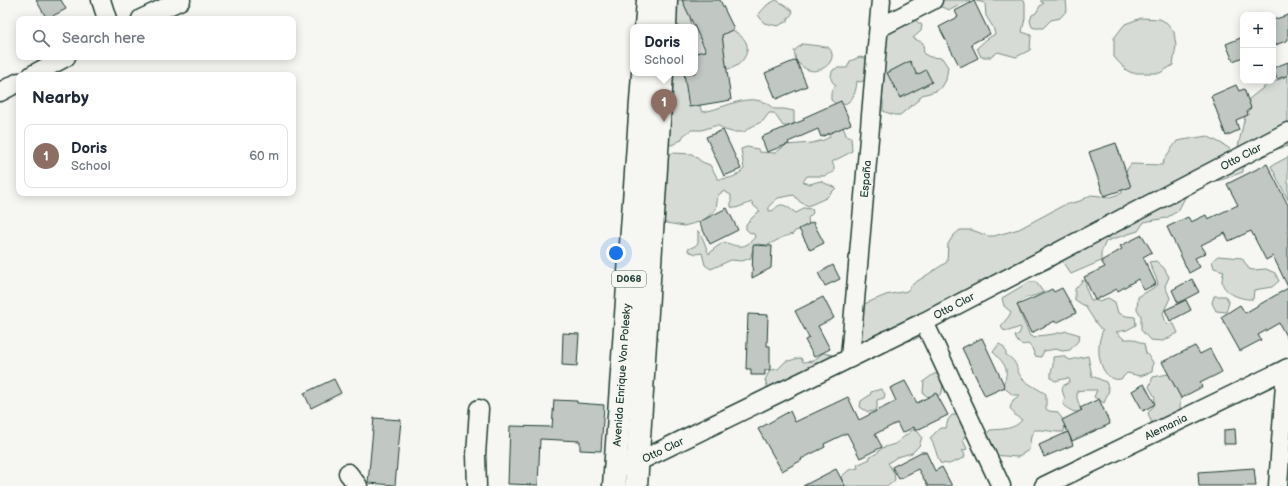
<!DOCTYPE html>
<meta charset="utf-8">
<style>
body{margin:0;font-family:"Balsamiq Sans",sans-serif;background:#f2f2f3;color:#1f2937}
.controls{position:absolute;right:12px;top:12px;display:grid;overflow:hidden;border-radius:8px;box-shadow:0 2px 10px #0003}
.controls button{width:36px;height:36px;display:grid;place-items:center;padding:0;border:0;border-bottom:1px solid #e0e1e3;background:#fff;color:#1f2937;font:20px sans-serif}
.you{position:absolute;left:616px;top:253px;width:14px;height:14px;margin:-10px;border:3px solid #fff;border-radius:50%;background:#1a73e8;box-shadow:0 0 0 6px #1a73e833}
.badge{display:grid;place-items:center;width:26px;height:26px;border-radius:50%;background:#db2777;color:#fff;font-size:13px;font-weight:700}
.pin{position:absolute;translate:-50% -33px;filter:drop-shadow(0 1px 2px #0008)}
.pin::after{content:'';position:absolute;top:21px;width:14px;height:12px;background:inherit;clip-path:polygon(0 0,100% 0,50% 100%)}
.popup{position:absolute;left:630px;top:24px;width:68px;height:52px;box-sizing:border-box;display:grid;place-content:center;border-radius:8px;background:#fff;filter:drop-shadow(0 1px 3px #0005);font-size:13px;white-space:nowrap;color:#747a83}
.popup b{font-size:15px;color:#1f2937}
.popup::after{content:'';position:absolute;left:50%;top:100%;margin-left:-8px;border:8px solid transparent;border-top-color:#fff}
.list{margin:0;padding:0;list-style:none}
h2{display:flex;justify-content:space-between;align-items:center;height:52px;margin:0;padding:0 16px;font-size:17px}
h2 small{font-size:13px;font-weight:400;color:#747a83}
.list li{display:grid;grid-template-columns:26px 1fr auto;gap:12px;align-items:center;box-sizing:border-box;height:64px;margin:0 8px 8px;padding:0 8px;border:1px solid #e0e1e3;border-radius:8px}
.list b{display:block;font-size:15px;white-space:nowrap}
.list p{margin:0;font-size:13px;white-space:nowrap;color:#747a83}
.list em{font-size:13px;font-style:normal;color:#747a83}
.icon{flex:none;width:22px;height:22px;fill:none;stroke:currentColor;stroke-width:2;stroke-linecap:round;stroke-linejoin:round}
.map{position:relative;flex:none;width:1288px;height:486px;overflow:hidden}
.search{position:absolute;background:#fff;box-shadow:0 2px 10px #0003;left:16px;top:16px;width:280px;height:44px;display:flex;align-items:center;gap:10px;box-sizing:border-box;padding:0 14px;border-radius:8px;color:#747a83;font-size:15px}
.panel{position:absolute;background:#fff;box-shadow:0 2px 10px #0003;left:16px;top:72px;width:280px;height:124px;border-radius:8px}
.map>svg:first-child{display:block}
</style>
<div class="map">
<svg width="1288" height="486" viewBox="0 0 1288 486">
<rect width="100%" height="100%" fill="#f6f6f2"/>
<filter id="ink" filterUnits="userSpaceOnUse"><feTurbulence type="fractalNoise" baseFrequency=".025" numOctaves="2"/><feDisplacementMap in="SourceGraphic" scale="8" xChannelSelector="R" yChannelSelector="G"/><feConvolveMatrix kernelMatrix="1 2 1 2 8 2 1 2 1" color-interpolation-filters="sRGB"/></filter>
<g filter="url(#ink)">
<g fill="#d6dbd6" stroke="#7a8c85">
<polygon points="657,0 697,0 690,15 691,27 661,27"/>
<polygon points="776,0 785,5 793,12 787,21 778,26 764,23 758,15 767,5"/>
<polygon points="940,0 970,0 950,10 938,6"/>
<polygon points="972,0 1023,0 1025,2 1025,18 1022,32 1031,35 1030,50 1016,57 998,52 991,57 981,57 977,48 987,39 995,34 993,27 986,16 985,3"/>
<polygon points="1041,0 1066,0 1067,10 1060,18 1051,20 1043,28 1035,28 1032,27 1030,21 1032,15 1036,13 1040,6 1044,3 1041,2"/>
<path d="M912,18L922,25L921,31L913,38L923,43L924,54L930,57L942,58L948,67L946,80L942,87L936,91L922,95L916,102L900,115H894L883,111V100L877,94L866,80L860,82L857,81C856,94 852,104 838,106L831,100V92L836,85C830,82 830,75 833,70L837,68H847L850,61L860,57L868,59L875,37Z"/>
<polygon points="1141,18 1160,19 1167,23 1174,32 1176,46 1173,65 1160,73 1132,73 1126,70 1114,57 1114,38 1125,24"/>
<path d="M702,20C717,24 731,26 743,38C755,50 739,71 724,69C715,68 704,62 695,59V27H692Z"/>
<path d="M802,44L828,47C842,60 817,79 803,67C801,65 797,63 796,60C795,58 795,54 794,51Z"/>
<path d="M664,73H693L702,103L700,107L702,112C726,109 752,88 774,109H784L794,111V123L789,126H783L774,113H769L763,121L749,128L744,132H732L725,130L719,126H714L702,130H691L684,135L681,140L672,145L662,143Z"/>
<polygon points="1288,76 1288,146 1264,153 1238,147 1249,99 1268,84"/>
<path d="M824,125H842L847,137H851L852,151C845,156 838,158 832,162L834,166V172L824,176H807L803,182L810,184L820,181L836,188L826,198L808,206L800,202L794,195L778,198L769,206V211C774,211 774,209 778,206C784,202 791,210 796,213L800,211L803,208L812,209L813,213L808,218L809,227L795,231L793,234L783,237L768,245L757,244L755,245L751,255V258L742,261L731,260L711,269L705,265L702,253L696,254L688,251V249L695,246L698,243V231C704,238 705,246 709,254L715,248L724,242C739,247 744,250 755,237L754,234L749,232L746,229V224L757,213L760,211L754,206L752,202L736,208L731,207V195L724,191L718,195L716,209L703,221L684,226L666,223L650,209L657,156L673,153L692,154L702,162L710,165L718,179C729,179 737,177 744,169L741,149L747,147L758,149L759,152L775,153L786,145L812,143L824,140L830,137Z"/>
<path d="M1207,136L1224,145L1243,158V172L1224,179L1204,184L1187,194L1178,211L1166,218L1144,222L1138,231L1106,241L1101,253V261L1071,274L1061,260L1051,268L1019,281L944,320L916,339L869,351L848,340L852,309L886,295L907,291L913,284L947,262L948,244L953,236L960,230H972L988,236H994L1019,229L1064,205L1080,201L1091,195L1110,197L1122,193C1121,178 1122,177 1131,164L1162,165L1165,158L1177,141Z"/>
<polygon points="1288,157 1288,200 1271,166"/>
<path d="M1218,256L1242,258L1249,269L1253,270L1266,269L1275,273L1279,281L1272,287L1254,290L1253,299C1243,300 1223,294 1222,281C1222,278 1223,274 1224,271L1214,268L1212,261Z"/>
<polygon points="1156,261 1164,268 1169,277 1165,286 1170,298 1163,313 1166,323 1174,324 1178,333 1163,341 1150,340 1141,330 1141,316 1137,309 1138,297 1158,285 1157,280 1149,262"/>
<path d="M1083,280L1086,282V289L1091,300L1099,301L1108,298L1115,302L1118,313L1126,316L1135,317L1136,325L1127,330L1116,332L1124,339H1133L1144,344L1146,353L1153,362L1152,372L1140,376L1127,373L1121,379C1119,379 1117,380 1115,379C1102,376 1098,358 1099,346C1099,341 1101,335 1103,330L1098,326L1085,306L1075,300V289Z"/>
<path d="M1029,282H1036L1043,292C1033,298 1027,295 1018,303L1020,313L1030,336L1035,338L1038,336L1054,334L1067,331L1080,335L1078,341L1070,350L1062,351L1056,349L1044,351L1041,357L1035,356L1032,348L1028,344C1021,346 1017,343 1015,336L1019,334L1021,329L1020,327L1009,331L1003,330L1001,326L1009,316L1011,312L1004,306L1002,298Z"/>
<polygon points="1214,296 1226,296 1229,303 1226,312 1216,311 1212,303"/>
<path d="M999,344C1004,346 1006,350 1006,355C1020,363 1014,368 1022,378C1026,383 1040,390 1046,394V409L1049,411L1057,412L1065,422L1064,432C1054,433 1045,429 1034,430L1031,436L1029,450L1017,457L992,455L983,439L990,430C1002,429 1014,430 1022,420L1016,416L1010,408L1013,400L1020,395H1013L1002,386C1011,370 1005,364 993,352Z"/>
<path d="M823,353L833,355L835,358L770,390L767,386L765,380L769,372L772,370L778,369L786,361C792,361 796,358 801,358L803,362L813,361Z"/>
<path d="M1063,356L1070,360L1088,356L1092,376L1106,382L1109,390L1104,403L1094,397L1097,390H1083L1077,391V398L1081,411C1075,414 1070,410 1064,406L1063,403L1065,399L1062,390L1063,386L1068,383L1070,380L1068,378L1055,381L1051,378V372L1053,366V357Z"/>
<polygon points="934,374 939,374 943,384 942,393 932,400 923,393 924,381"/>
<polygon points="1168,374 1172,375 1181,395 1180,406 1181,412 1152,424 1148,413 1154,405 1155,397 1149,387 1153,377"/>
<polygon points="881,389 885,394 884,398 877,400 877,408 875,411 868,412 860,407 861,401 870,395 871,392"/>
<path d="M952,415H961L969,426L963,440L967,449L962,451L965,454L964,458L949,464L940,463C936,454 935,445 930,438L940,428H946L948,420Z"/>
<polygon points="915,428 922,437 919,446 912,453 897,457 888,463 894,473 895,480 888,486 845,486 841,477 849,470 858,468 857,465 870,459 869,457 876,454 882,448 895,444"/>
</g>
<g fill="#c1c8c3" stroke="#1f3d34">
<polygon points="36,0 61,0 66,9 47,19"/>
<polygon points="682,0 720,0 734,29 722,35 731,100 689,107 684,73 695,73 695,53 706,51"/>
<polygon points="974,1 990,34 971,44 978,58 960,67 939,27 958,17 955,11"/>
<polygon points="1288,15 1288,40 1273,46 1273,20"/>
<polygon points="1243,37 1243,57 1233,61 1226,44"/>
<polygon points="796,60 807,86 776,99 765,73"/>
<polygon points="910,61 917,75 926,70 932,82 900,98 887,73"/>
<polygon points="1288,62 1288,75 1277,79 1273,68"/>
<polygon points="1236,85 1239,91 1244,89 1251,108 1247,111 1248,115 1236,120 1239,130 1226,136 1211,96"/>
<polygon points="841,101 851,124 821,137 818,129 788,142 789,144 767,152 761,137 804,120 803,118"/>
<polygon points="723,130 741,169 724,176 706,137"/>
<polygon points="1116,143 1131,187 1104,196 1089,152"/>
<polygon points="1267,164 1288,205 1288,287 1273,256 1266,260 1251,231 1229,241 1225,233 1201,245 1206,253 1195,258 1200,267 1189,273 1167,227 1188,217 1191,222 1206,215 1208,219 1238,205 1227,184"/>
<polygon points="727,208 738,230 710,244 699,222"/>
<polygon points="813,222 824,243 810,250 799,229"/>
<polygon points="1142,235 1152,252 1143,257 1156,284 1144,290 1138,279 1118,291 1117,289 1095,300 1084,277 1105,267 1101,261 1122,249 1120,246"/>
<polygon points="753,245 772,246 771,268 752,278"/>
<polygon points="833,265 840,279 825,286 818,273"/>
<polygon points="1192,279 1199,292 1178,303 1172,290"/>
<polygon points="1062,288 1076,313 1056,323 1055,321 1031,333 1017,305 1036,297 1052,289 1054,292"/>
<polygon points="1288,288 1288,340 1279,323 1258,335 1261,340 1240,351 1221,317 1240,305 1245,313"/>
<polygon points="823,297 834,318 818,326 830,349 814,357 805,340 809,338 795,311"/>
<polygon points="1186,300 1191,310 1170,321 1165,310"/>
<polygon points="748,314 768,315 767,346 770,346 770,370 765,370 765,375 751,375 751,369 746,369"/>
<polygon points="563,333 579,334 577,366 562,365"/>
<polygon points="982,338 1005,387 985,396 962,348"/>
<polygon points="1195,346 1200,354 1210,349 1222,372 1200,383 1202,387 1181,398 1162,362"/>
<polygon points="334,379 341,393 311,408 304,393"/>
<polygon points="905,381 917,403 936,393 948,415 915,431 914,427 902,433 897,423 875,434 882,447 860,458 847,433 824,444 825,447 801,459 802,460 782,471 758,429 790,411 795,422 848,397 859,420 896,401 890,388"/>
<polygon points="1144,384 1155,404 1143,411 1132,391"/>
<polygon points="1099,399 1110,424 1072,441 1062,420 1082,410 1080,408"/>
<polygon points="554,400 577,401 577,403 604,405 601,451 580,450 580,441 540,439 538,485 508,484 510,426 552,427"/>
<polygon points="374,418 401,420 395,485 368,483"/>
<polygon points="1235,429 1236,444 1224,444 1224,430"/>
<polygon points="1068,432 1073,445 1044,457 1039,445"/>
<polygon points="921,452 926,452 935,471 942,467 952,486 928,486 918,469 899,479 892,467"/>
<polygon points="1254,468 1256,486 1199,486 1198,472"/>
<polygon points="836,469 845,486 803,486"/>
</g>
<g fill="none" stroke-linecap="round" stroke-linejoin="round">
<g stroke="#1f3d34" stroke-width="21">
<g id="minor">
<polyline points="101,0 107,19"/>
<polyline points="141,19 181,0"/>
<polyline points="879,28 933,0"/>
<polyline points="32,75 66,57"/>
<polyline points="0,92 19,82"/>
<polyline points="924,322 1001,486"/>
<polyline points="850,358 881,0"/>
<polyline points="627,467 924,322 1288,132"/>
<polyline points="348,473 358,486"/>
<polyline points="477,486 476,455 479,409"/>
<polyline points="1044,486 1288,368"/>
<polyline points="1278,486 1286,369"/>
</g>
</g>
<g stroke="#1f3d34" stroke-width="25">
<g id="major">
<polyline points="646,27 648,0"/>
<polyline points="665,27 666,0"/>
<polyline points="614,486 643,73"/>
<polyline points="636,486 662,73"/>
</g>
</g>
<use href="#minor" stroke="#f6f6f2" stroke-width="18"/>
<use href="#major" stroke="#f6f6f2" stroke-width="22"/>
</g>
</g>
<g text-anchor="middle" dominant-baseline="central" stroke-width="4" stroke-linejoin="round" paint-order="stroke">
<rect fill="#f6f6f2" stroke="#60746d" stroke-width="1" x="612" y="271" width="34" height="16" rx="3"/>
<g font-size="10" font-weight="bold" fill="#1f3d34">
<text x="629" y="279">D068</text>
</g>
<g font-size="11" fill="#1f3d34" stroke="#f6f6f2">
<text transform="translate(1241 157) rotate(-28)">Otto Clar</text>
<text transform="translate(866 179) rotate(-85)">España</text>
<text transform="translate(954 306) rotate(-28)">Otto Clar</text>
<text transform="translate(622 375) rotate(-86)">Avenida Enrique Von Polesky</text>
<text transform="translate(1166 427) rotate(-26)">Alemania</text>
<text transform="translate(663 450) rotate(-26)">Otto Clar</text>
</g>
</g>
</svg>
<div class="controls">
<button>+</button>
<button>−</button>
</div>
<div class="you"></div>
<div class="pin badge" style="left:664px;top:122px;background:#8d6e63">1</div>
<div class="popup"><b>Doris</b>School</div>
<div class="search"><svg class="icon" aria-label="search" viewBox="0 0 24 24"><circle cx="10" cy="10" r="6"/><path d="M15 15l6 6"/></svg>Search here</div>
<section class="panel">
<h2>Nearby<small></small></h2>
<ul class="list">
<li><span class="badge" style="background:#8d6e63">1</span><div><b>Doris</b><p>School</p></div><em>60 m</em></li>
</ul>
</section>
</div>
